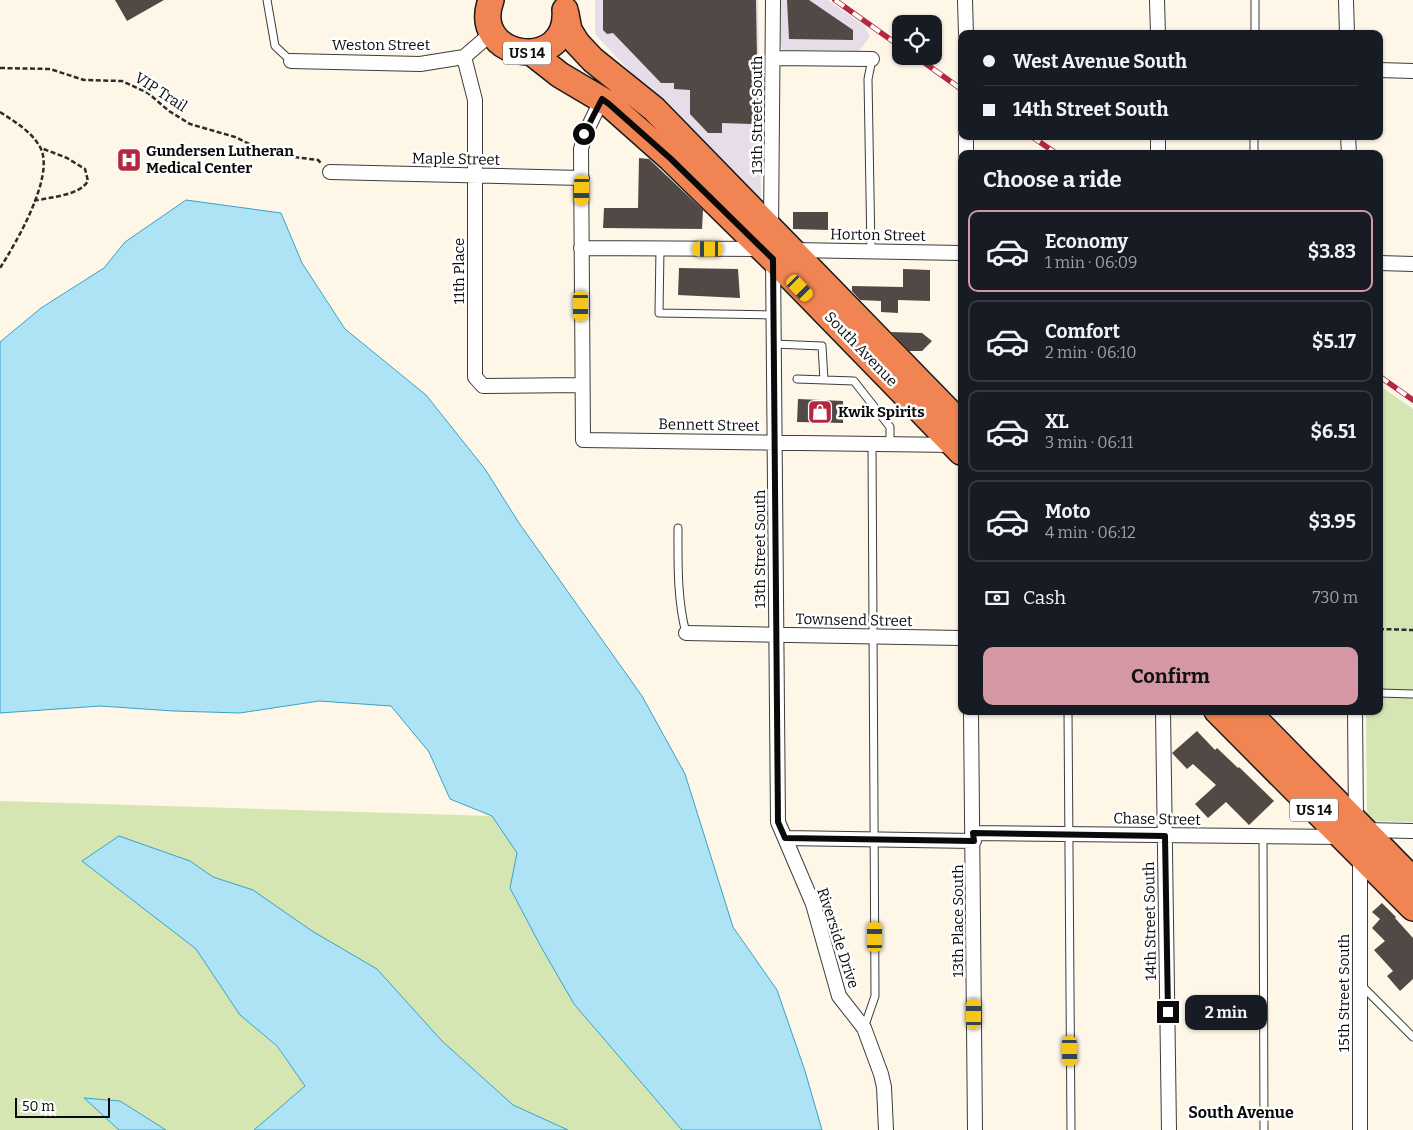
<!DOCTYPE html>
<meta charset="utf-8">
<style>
:root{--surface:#171b24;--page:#20242c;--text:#f1f3f6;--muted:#9ea1a6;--line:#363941;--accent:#d697a5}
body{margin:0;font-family:Bitter,serif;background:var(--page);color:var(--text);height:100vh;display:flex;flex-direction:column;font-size:19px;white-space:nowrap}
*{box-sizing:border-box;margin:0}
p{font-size:16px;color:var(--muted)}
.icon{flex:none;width:28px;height:28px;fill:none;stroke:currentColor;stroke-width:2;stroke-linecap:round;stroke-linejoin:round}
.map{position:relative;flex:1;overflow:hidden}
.sheet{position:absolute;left:958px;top:150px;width:425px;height:565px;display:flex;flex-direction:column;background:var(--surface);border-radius:10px;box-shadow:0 1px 4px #0004}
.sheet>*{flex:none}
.hud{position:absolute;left:958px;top:30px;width:425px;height:110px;border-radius:10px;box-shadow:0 1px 4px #0004;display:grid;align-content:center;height:110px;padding:0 25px;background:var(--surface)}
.buttons{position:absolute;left:892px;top:15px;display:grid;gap:10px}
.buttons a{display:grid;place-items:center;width:50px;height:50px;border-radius:10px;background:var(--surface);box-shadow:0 1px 4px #0004;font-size:25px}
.scale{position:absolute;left:15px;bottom:12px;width:95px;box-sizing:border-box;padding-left:5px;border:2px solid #0a0a0a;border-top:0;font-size:14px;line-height:18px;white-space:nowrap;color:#0a0a0a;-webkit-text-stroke:4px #fff;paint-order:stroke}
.end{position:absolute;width:22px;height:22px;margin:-11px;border:6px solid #0a0a0a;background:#fff;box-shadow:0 0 0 2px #fff}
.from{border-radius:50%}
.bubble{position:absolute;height:35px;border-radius:10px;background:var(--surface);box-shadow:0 1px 4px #0004;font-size:16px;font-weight:700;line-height:35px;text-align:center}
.car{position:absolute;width:15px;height:30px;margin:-15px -8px;border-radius:6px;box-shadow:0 0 4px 1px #0007;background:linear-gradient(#f5c518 24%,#345 0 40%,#f5c518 0 76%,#345 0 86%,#f5c518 0)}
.hud b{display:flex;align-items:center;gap:18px;height:48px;font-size:19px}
.hud b+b{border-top:1px solid var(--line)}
.hud i{width:12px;height:12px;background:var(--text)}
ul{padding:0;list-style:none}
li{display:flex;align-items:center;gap:15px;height:82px;margin:0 10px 8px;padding:0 15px;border:2px solid var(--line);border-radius:10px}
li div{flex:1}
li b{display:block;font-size:19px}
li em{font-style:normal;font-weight:700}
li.current{border-color:var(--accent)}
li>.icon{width:45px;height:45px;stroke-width:1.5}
h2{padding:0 25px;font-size:22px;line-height:60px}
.pay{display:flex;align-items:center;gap:12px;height:55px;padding:0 25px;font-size:19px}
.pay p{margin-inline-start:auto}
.primary-button{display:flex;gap:10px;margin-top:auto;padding:10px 25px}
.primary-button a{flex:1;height:58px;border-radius:10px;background:var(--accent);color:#111;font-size:20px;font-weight:700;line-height:58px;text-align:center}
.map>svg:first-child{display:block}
.industrial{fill:#e6dde9}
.green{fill:#d5e6b3}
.water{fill:#ade3f4;stroke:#37a2c8}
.building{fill:#524946}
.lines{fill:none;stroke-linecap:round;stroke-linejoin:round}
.lane-casing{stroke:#3d3d3d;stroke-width:9}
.street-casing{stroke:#3d3d3d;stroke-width:16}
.highway-casing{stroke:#1b1b1b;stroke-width:28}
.path{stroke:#2c2c2c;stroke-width:2.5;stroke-dasharray:5 2.5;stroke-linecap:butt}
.lane{stroke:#fff;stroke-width:7}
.street{stroke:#fff;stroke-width:14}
.highway{stroke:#f08553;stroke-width:25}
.rail-casing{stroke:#b42741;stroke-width:5.5}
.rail{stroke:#fff;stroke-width:4;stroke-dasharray:11;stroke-linecap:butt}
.route{stroke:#0a0a0a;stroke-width:6}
.labels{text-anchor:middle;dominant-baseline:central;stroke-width:5;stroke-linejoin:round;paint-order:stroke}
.shield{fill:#fff;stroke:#545454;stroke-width:1}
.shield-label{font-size:14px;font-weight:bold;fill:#0a0a0a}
.street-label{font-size:15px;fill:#0a0a0a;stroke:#fff}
.poi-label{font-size:15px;font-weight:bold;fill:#0a0a0a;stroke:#fff;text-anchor:start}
.neighbourhood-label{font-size:16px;font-weight:bold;fill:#0a0a0a;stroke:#fff}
</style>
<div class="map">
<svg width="1413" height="1130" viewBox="0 0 1413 1130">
<rect width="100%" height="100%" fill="#fef7e7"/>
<path class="industrial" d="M595 0H758L761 196 757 202 750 200 595 34Z
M779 0H828L865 26 870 37 859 51 783 50 779 42Z"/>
<path class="green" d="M1379 385 1413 409V822L1367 821 1366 711H1379Z
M0 801 492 816 518 853 510 888 540 945 574 1004 682 1130H568L513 1105 442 1041 312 931 253 891 213 877 190 861H82L196 949 240 1015 276 1046 305 1086 254 1130H166L120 1101 85 1098 119 1130H0Z"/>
<path class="water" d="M186 200 281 213 302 263 345 329 426 395 485 469 519 523 642 696 685 774 733 927 777 990 805 1071 822 1130H682L574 1004 540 945 510 888 517 853 492 816 450 799 429 752 391 706 319 701 240 713 174 711 100 706 0 713V342L41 308 104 268 125 242Z
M119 836 190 861 213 877 253 890 312 931 377 969 442 1041 513 1105 568 1130H254L305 1086 277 1046 240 1015 196 949 82 861Z
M84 1098 120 1101 166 1130H119Z"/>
<path class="building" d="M115 0H164L127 21Z
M603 0H756L758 118 751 124 722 123V133H708L690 114V90L674 89V83H661L613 33 607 34 603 30Z
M787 0H809L853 30V40L789 39Z
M639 158 649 159 703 210 702 229 603 228 604 208H638Z
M793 212H828V230L793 229Z
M679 268 738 269 740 298 678 295Z
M903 269 930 270V301L898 300V313L881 312V301L860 300 852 291V286L903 287Z
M891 332 922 333 932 341 922 351H909Z
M798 399 843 401V423L797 422Z
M1197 731 1215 750 1217 748 1238 768 1239 767 1274 801 1249 825 1226 802 1208 818 1195 804 1216 785 1193 764 1187 769 1172 753Z
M1382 903 1396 917 1395 918 1413 938V979L1400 991 1387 976 1393 971 1374 950 1385 941 1372 928 1380 919 1372 912Z"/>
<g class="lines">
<defs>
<path id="lane" d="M267 0 275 46 291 61
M1255 34V0
M1254 154V136
M660 248 659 313 774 315
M871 251 868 79 872 59
M774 344 822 346 824 380
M797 379 854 381 890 427V444
M678 528C678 563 677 599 686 633
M1379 693 1413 694
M1068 711 1071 1130
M1263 837 1264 1130
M1360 984 1413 1037
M864 1028 875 996 872 444"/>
<path id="street" d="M965 0 966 34
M1157 0 1158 34
M1346 0 1347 34
M464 57 475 100V377L483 386 581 385
M773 58 872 59
M291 61 420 64 464 57 493 32
M1379 70 1413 71
M602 99 585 134 581 149 583 440 954 445
M966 136V154
M1348 136 1349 154
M1158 154V136
M330 172 582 178
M771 229 773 0
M581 248 762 249
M794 250 961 253
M773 259 778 822 813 904 839 996 864 1028 881 1074 884 1087 886 1130
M1379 263 1413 264
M686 633 961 638
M971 711 975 1130
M1163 711 1169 1130
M1355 711 1356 821
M1365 830 1413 831
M973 833 1341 837
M785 838 974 841
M1360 1130V856"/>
<path id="highway" d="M491 0C469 60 570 74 565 10
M566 14 569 30 577 43 593 60 654 109 961 424
M532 53 560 75 609 104 671 159 773 259 961 452
M1217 711 1413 908
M1247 711 1413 880"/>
</defs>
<use href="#lane" class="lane-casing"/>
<use href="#street" class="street-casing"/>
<use href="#highway" class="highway-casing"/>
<path class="path" d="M0 68 50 69 84 80 122 81 148 93 169 111 190 124 235 137 270 154 318 160 322 164
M0 112C15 122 31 131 40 147 56 175 16 243 0 268
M34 201C49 197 79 196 88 181L85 169 67 158 41 148
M1379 629 1413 630"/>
<use href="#lane" class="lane"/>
<use href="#street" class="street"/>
<use href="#highway" class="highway"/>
<defs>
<path id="rail" d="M835 0 901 47
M915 56 961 89
M1031 136 1057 154
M1379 376 1413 400"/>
</defs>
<use href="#rail" class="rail-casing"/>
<use href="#rail" class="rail"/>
</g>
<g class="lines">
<path class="route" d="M584 134 602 99 609 104 671 159 773 259 778 822 785 838 974 841 973 833 1165 836 1168 1012"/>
</g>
<defs>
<symbol id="hospital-square" viewBox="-11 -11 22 22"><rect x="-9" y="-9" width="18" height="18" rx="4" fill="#b42741" stroke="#fff"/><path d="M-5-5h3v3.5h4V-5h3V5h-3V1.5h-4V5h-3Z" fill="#fff"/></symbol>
<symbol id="shop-square" viewBox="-11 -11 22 22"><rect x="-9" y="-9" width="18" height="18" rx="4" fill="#b42741" stroke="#fff"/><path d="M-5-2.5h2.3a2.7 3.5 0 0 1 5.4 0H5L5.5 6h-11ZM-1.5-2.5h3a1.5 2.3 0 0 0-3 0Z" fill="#fff"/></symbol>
</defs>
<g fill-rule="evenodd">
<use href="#hospital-square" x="115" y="146" width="28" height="28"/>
<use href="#shop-square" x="806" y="398" width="28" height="28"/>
</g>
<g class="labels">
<g class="shield">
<rect x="503" y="41.5" width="48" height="23" rx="4"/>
<rect x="1290" y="798.5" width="48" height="23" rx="4"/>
</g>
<g class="shield-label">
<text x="527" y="53">US 14</text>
<text x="1314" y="810">US 14</text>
</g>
<g class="street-label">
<text x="381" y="45">Weston Street</text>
<text transform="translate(161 92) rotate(33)">VIP Trail</text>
<text transform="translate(757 115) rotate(-90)">13th Street South</text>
<text transform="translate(456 159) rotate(1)">Maple Street</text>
<text transform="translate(878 235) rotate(1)">Horton Street</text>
<text transform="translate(459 271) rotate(-90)">11th Place</text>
<text transform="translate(861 349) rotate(46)">South Avenue</text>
<text transform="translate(709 425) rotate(1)">Bennett Street</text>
<text transform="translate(760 549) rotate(-90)">13th Street South</text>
<text transform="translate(854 620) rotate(1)">Townsend Street</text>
<text transform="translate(1157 819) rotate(1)">Chase Street</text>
<text transform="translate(958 921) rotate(-90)">13th Place South</text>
<text transform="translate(1150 921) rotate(-91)">14th Street South</text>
<text transform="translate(838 938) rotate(72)">Riverside Drive</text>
<text transform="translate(1344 993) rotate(-90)">15th Street South</text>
</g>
<g class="poi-label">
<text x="146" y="151">Gundersen Lutheran<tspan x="146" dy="17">Medical Center</tspan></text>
<text x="838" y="412">Kwik Spirits</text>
</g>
<g class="neighbourhood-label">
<text x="1241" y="1112">South Avenue</text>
</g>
</g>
</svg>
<div class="buttons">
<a><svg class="icon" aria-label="locate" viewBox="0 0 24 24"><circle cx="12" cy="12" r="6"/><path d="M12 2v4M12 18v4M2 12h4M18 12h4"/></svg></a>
</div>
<div class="scale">50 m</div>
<i class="end from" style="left:584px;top:134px"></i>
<i class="end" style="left:1168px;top:1012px"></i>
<div class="bubble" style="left:1185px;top:995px;width:82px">2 min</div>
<i class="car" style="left:582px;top:190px;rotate:181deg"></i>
<i class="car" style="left:708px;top:249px;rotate:270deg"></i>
<i class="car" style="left:800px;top:288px;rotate:136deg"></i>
<i class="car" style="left:581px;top:306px;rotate:180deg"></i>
<i class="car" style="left:875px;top:937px;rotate:0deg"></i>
<i class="car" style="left:974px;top:1014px;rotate:0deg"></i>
<i class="car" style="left:1070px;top:1051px;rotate:179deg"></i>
<div class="hud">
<b><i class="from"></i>West Avenue South</b>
<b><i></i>14th Street South</b>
</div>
<section class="sheet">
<h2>Choose a ride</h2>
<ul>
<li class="current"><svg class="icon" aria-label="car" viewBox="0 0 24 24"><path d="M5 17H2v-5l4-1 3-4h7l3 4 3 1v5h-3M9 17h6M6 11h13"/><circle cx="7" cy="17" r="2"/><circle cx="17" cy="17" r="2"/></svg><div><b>Economy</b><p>1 min · 06:09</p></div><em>$3.83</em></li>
<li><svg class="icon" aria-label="car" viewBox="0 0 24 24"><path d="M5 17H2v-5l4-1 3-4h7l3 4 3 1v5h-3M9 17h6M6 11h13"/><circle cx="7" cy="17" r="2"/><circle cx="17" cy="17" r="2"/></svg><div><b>Comfort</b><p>2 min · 06:10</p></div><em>$5.17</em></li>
<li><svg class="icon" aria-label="car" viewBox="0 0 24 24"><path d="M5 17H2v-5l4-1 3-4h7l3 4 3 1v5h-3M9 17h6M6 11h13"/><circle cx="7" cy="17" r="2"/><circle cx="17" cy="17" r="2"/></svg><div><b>XL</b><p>3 min · 06:11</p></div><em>$6.51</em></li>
<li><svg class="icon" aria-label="car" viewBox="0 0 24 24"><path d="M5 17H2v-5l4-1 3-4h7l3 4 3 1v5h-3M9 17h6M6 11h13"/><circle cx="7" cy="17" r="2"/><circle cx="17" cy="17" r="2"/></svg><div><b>Moto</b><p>4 min · 06:12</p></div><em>$3.95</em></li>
</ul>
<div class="pay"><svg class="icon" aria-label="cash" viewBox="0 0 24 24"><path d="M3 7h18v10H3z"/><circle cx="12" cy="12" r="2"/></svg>Cash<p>730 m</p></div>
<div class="primary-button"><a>Confirm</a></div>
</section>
</div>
